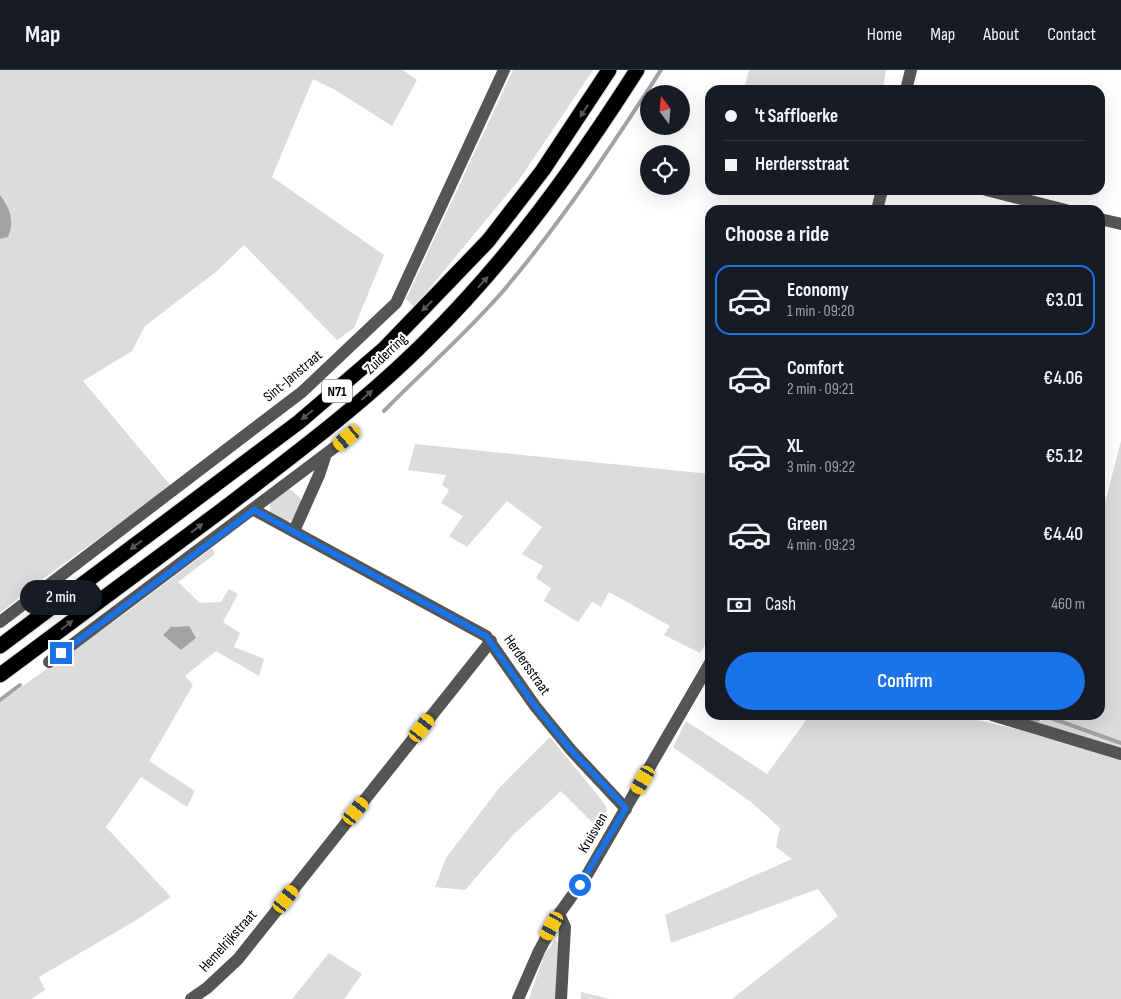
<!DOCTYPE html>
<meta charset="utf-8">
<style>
:root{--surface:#171b24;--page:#242831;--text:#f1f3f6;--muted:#9ea1a6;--line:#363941;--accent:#1a73e8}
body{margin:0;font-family:"Sofia Sans Condensed",sans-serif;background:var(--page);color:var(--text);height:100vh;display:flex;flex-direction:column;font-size:19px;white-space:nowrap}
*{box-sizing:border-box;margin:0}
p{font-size:16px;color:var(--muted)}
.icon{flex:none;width:28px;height:28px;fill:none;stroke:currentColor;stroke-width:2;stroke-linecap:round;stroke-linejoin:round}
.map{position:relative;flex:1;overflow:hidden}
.drawer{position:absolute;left:705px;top:135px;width:400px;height:515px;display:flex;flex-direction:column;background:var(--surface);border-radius:15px;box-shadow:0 5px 20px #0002}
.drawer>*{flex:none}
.banner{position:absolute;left:705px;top:15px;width:400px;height:110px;border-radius:15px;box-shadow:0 5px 20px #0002;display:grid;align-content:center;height:110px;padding:0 20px;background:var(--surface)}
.needle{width:32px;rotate:344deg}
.tools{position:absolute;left:640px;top:15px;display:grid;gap:10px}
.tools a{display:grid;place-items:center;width:50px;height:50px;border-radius:50%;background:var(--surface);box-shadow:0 5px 20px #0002;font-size:25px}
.end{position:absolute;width:22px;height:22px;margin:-11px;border:6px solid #1a73e8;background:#fff;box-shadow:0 0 0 2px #fff}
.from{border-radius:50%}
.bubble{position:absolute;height:35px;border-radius:18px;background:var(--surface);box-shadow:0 5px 20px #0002;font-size:16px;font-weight:600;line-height:35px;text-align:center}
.car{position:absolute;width:15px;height:30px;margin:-15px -8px;border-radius:6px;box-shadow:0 0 4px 1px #0007;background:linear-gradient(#f5c518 24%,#345 0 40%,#f5c518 0 76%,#345 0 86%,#f5c518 0)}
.banner b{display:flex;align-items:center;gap:18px;height:48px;font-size:19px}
.banner b+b{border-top:1px solid var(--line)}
.banner i{width:12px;height:12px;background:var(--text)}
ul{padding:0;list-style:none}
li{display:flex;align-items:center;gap:15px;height:70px;margin:0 10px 8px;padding:0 10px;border:2px solid transparent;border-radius:15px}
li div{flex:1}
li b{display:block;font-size:19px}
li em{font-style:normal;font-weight:600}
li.selected{border-color:var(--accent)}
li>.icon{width:45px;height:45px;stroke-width:1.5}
h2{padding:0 20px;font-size:22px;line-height:60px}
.pay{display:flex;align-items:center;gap:12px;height:55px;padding:0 20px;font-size:19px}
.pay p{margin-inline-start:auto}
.cta{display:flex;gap:10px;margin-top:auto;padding:10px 20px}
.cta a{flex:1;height:58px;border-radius:30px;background:var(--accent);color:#fff;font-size:20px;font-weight:600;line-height:58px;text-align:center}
header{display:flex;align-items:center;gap:30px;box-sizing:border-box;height:70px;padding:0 25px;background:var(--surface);border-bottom:1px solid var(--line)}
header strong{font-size:24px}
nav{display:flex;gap:28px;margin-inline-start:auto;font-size:18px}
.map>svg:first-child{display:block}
.green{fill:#dcdcdc}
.water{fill:#a3a3a3}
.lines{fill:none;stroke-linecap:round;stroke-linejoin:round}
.stream{stroke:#a3a3a3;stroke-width:4}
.highway-casing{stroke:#dbdbdb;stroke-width:17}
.minor{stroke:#555;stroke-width:12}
.highway{stroke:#000;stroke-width:15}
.oneway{fill:#595959}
.route{stroke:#1a73e8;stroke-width:6}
.labels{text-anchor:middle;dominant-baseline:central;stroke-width:4.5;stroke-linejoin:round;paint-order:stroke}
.shield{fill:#fff;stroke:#4c4c4c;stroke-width:1}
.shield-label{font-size:14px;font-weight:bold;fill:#000}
.street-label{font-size:15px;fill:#000;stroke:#fff}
</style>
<header>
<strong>Map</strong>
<nav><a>Home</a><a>Map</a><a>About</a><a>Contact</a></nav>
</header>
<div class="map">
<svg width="1121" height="929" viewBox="0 0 1121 929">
<rect width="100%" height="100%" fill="#fff"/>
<path class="green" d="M0 0H403L417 10 392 56 337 21 313 9 272 107 384 185 354 258 337 270 244 175 217 201 145 256 132 281 83 311 171 416 40 511 0 543V169L8 167 7 135 0 125Z
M513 0H593L519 110 414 237 406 229Z
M749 0H886L883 20H744Z
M1121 371V929H732L838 846 818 819 671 873 665 845 792 789 776 777 780 758 751 732 673 677 686 651 767 704 810 645H965L973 649 1020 660 1049 647 1050 645H1100V452Z
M415 374 710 404V566L700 583 664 565 670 556 609 522 601 537 592 532 578 552 544 531 551 518 536 508 543 496 522 484 542 457 507 431 467 477 449 466 463 446 441 433 449 420 442 415 446 405 408 400Z
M288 418 300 427 301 433 292 450 285 453 270 444V432Z
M212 478 215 484 178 512 200 533 221 532 229 519 238 524 223 552 240 563 234 577 264 589 259 606 216 581 185 606 193 615 149 691 195 721 187 737 141 707 106 757 171 827 138 849 39 907 45 920 31 929H0V632L123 545Z
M550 667 604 733 607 740 598 758 561 721 513 765 465 820 435 817 446 788 499 718Z
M555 870 560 875 558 929H529L544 885Z
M329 883 362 904 344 929H292Z
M581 922 610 929H581Z"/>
<path class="water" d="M0 125C10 138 15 152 8 167L0 169Z
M172 556 174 557 189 556 196 568 181 580 163 565Z"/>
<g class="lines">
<path class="stream" d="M384 341C423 301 467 263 504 220 562 151 612 76 661 0
M0 630 20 615
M1023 648 1038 650
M1051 648 1121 673"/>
<defs>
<path id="highway" d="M0 576 299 352 384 279 488 171 543 100 609 0
M0 605C73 551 145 497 218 443 290 388 363 334 427 270 509 189 575 97 637 0"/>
</defs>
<use href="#highway" class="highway-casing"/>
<path class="minor" d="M906 20 911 0
M986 120 1066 140
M877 140 882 120
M1100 149 1121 154
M254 440 486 566 535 636 571 680 626 739
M294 461 319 405 325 387
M0 552 302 322 396 233 504 0
M49 592 347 368
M992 645 1121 684
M559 844 565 857 561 929
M191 929 207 918 238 889 491 571
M518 929 539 881 559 844 587 805 710 593"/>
<use href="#highway" class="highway"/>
</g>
<defs><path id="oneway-solid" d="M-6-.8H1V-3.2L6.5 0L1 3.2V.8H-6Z" transform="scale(1.25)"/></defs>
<g class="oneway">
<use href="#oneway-solid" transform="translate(584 41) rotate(123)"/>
<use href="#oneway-solid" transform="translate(483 212) rotate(-48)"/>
<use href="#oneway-solid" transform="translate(427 236) rotate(135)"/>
<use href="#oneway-solid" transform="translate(367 325) rotate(-41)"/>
<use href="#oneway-solid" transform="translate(307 345) rotate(141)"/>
<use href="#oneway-solid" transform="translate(197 458) rotate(-37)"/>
<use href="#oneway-solid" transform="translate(136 475) rotate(143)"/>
<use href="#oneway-solid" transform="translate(67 555) rotate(-37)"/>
</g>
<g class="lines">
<path class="route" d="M61 583 254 440 486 566 535 636 571 680 626 738 580 815"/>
</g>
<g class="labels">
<rect class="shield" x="322" y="309.5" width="30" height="23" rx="4"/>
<g class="shield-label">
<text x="337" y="321">N71</text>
</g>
<g class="street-label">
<text transform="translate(386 284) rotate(-43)">Zuiderring</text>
<text transform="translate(293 306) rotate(-40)">Sint-Janstraat</text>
<text transform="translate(527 595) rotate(55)">Herdersstraat</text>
<text transform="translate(593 763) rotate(-60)">Kruisven</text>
<text transform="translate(228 871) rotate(-48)">Hemelrijkstraat</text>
</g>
</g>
</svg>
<div class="tools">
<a><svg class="needle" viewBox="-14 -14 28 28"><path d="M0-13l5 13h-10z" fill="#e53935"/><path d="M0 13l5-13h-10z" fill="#9ea1a6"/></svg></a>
<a><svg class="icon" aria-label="locate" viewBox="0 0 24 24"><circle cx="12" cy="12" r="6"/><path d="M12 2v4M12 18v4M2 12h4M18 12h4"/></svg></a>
</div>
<i class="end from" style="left:580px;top:815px"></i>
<i class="end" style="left:61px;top:583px"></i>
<div class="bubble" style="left:20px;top:510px;width:82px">2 min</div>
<i class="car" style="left:347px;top:368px;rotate:230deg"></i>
<i class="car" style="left:422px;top:658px;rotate:38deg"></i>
<i class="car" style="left:643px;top:710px;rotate:210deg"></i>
<i class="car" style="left:356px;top:741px;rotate:39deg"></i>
<i class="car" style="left:286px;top:829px;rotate:38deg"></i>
<i class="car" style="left:552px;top:856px;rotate:209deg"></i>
<div class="banner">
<b><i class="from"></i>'t Saffloerke</b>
<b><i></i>Herdersstraat</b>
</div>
<section class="drawer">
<h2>Choose a ride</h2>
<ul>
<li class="selected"><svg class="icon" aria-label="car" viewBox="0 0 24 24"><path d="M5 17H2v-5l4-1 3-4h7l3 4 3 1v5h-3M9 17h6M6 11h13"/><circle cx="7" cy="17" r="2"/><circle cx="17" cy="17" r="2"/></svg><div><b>Economy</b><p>1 min · 09:20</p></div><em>€3.01</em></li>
<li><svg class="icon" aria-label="car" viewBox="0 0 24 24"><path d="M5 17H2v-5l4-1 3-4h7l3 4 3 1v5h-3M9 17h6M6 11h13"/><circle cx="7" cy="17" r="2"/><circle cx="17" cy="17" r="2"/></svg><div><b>Comfort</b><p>2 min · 09:21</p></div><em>€4.06</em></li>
<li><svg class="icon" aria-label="car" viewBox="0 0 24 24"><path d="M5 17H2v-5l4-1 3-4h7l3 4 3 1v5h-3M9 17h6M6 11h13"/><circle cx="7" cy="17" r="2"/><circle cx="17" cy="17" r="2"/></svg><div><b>XL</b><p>3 min · 09:22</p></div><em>€5.12</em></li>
<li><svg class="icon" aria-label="car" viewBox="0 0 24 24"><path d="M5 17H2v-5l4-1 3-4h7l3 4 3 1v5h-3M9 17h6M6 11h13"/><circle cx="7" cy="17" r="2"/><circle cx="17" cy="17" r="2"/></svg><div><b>Green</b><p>4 min · 09:23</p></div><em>€4.40</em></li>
</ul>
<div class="pay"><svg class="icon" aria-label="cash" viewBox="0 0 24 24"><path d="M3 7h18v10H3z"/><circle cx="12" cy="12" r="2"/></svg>Cash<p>460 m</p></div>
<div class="cta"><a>Confirm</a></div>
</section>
</div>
